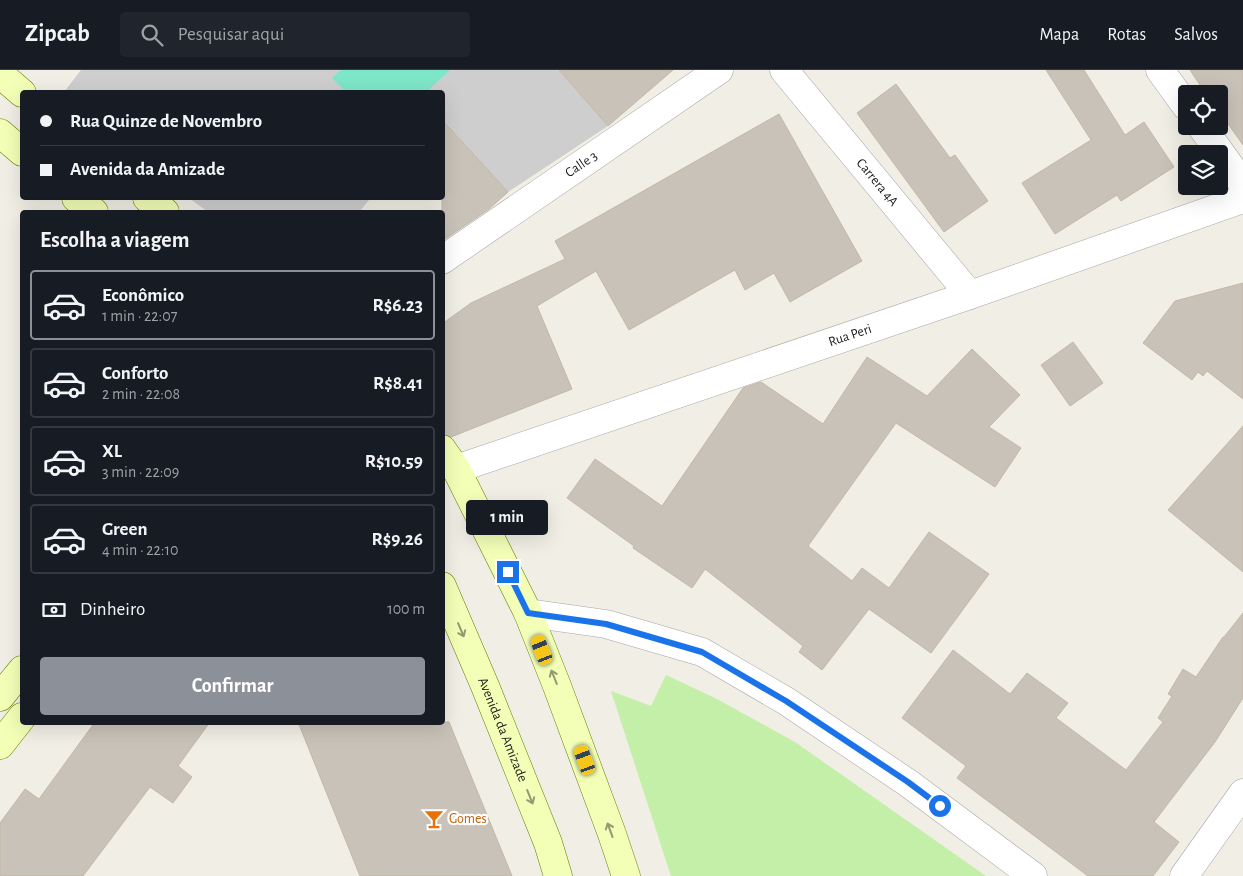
<!DOCTYPE html>
<html lang="pt">
<meta charset="utf-8">
<style>
:root{--surface:#171b24;--page:#20242c;--text:#f1f3f6;--muted:#9ea1a6;--line:#363941;--accent:#8c9099}
body{margin:0;font-family:"Alegreya Sans",sans-serif;background:var(--page);color:var(--text);height:100vh;display:flex;flex-direction:column;font-size:19px;white-space:nowrap}
*{box-sizing:border-box;margin:0}
p{font-size:16px;color:var(--muted)}
.icon{flex:none;width:28px;height:28px;fill:none;stroke:currentColor;stroke-width:2;stroke-linecap:round;stroke-linejoin:round}
.map{position:relative;flex:1;overflow:hidden}
.sheet{position:absolute;left:20px;top:140px;width:425px;height:515px;display:flex;flex-direction:column;background:var(--surface);border-radius:5px;box-shadow:0 5px 20px #0002}
.sheet>*{flex:none}
.top-card{position:absolute;left:20px;top:20px;width:425px;height:110px;border-radius:5px;box-shadow:0 5px 20px #0002;display:grid;align-content:center;height:110px;padding:0 20px;background:var(--surface)}
.buttons{position:absolute;left:1178px;top:15px;display:grid;gap:10px}
.buttons a{display:grid;place-items:center;width:50px;height:50px;border-radius:5px;background:var(--surface);box-shadow:0 5px 20px #0002;font-size:25px}
.end{position:absolute;width:22px;height:22px;margin:-11px;border:6px solid #1a73e8;background:#fff;box-shadow:0 0 0 2px #fff}
.from{border-radius:50%}
.bubble{position:absolute;height:35px;border-radius:5px;background:var(--surface);box-shadow:0 5px 20px #0002;font-size:16px;font-weight:600;line-height:35px;text-align:center}
.car{position:absolute;width:15px;height:30px;margin:-15px -8px;border-radius:6px;box-shadow:0 0 4px 1px #0007;background:linear-gradient(#f5c518 24%,#345 0 40%,#f5c518 0 76%,#345 0 86%,#f5c518 0)}
.top-card b{display:flex;align-items:center;gap:18px;height:48px;font-size:19px}
.top-card b+b{border-top:1px solid var(--line)}
.top-card i{width:12px;height:12px;background:var(--text)}
ul{padding:0;list-style:none}
li{display:flex;align-items:center;gap:15px;height:70px;margin:0 10px 8px;padding:0 10px;border:2px solid var(--line);border-radius:5px}
li div{flex:1}
li b{display:block;font-size:19px}
li em{font-style:normal;font-weight:600}
li.current{border-color:var(--accent)}
li>.icon{width:45px;height:45px;stroke-width:1.5}
h2{padding:0 20px;font-size:22px;line-height:60px}
.pay{display:flex;align-items:center;gap:12px;height:55px;padding:0 20px;font-size:19px}
.pay p{margin-inline-start:auto}
.button{display:flex;gap:10px;margin-top:auto;padding:10px 20px}
.button a{flex:1;height:58px;border-radius:5px;background:var(--accent);color:#fff;font-size:20px;font-weight:600;line-height:58px;text-align:center}
header{display:flex;align-items:center;gap:30px;box-sizing:border-box;height:70px;padding:0 25px;background:var(--surface);border-bottom:1px solid var(--line)}
header strong{font-size:24px}
nav{display:flex;gap:28px;margin-inline-start:auto;font-size:18px}
.search{width:350px;height:45px;background:var(--page);display:flex;align-items:center;gap:12px;box-sizing:border-box;padding:0 18px;border-radius:5px;color:var(--muted);font-size:19px}
.map>svg:first-child{display:block}
.religious{fill:#cecece}
.grass{fill:#c3efa8}
.pitch{fill:#7ee6c9}
.building{fill:#c9c2b8;stroke:#c4b7a6}
.lines{fill:none;stroke-linecap:round;stroke-linejoin:round}
.street-casing{stroke:#a7a7a7;stroke-width:29}
.secondary-casing{stroke:#627e00;stroke-width:29}
.street{stroke:#fff;stroke-width:28}
.secondary{stroke:#f3feb6;stroke-width:28}
.oneway{stroke:#949a72}
.route{stroke:#1a73e8;stroke-width:6}
.labels{text-anchor:middle;dominant-baseline:central;stroke-width:4.5;stroke-linejoin:round;paint-order:stroke}
.street-label{font-size:14px;fill:#202020;stroke:#fff}
.food-label{font-size:14px;fill:#c56008;stroke:#fff;text-anchor:start}
</style>
<header>
<strong>Zipcab</strong>
<div class="search"><svg class="icon" aria-label="search" viewBox="0 0 24 24"><circle cx="10" cy="10" r="6"/><path d="M15 15l6 6"/></svg>Pesquisar aqui</div>
<nav><a>Mapa</a><a>Rotas</a><a>Salvos</a></nav>
</header>
<div class="map">
<svg width="1243" height="806" viewBox="0 0 1243 806">
<rect width="100%" height="100%" fill="#f1eee5"/>
<path class="religious" d="M81 0H559L608 56 508 122 443 49 442 22H64Z
M189 128H366L369 130 359 142H208Z"/>
<path class="grass" d="M666 605 717 629 795 672 986 806H671L611 621 651 636Z"/>
<path class="pitch" d="M341 0H450L426 22H346L332 8Z"/>
<path class="building" d="M559 0H673L608 56Z
M1046 0H1084L1125 65 1144 52 1174 97 1121 131 1117 125 1055 164 1022 113 1091 70Z
M1190 0H1243V75L1219 41V24H1206Z
M896 14 950 88 955 85 988 131 944 162 857 43Z
M779 44 862 191 790 232 774 203 745 220 735 200 629 260 596 201 537 236 572 319 451 367 442 364V254L471 233 565 189 555 171Z
M442 49 508 122 489 139 442 171Z
M1243 213V329L1207 301 1203 306 1198 302 1192 310 1143 273 1175 231Z
M1073 272 1103 313 1070 336 1041 295Z
M972 279 1020 325 989 357 1021 378 995 417 896 353 808 476 852 511 862 498 889 518 929 462 989 504 931 583 869 539 822 600 799 582 803 576 705 499 692 518 633 478 634 476 567 428 595 389 662 436 743 318 761 312 823 354 867 287 927 326Z
M1243 356V502L1168 440Z
M1243 543V628L1215 672 1154 752 1179 772 1153 806H1088L957 708 966 696 902 648 953 580 1010 624 1027 603 1068 633 1056 648 1126 700 1163 652 1158 648 1172 626 1168 624 1183 599 1196 607 1223 567H1224Z
M95 652H210L178 696 192 707 173 733 150 717 83 806H0V753L25 719 39 729Z
M298 652H449L512 806H360Z"/>
<g class="lines">
<defs>
<g id="street">
<path id="s1" d="M784 0 970 225"/>
<path d="M1160 0 1186 36"/>
<path d="M1201 56 1243 114"/>
<path id="s2" d="M442 190 719 0"/>
<path id="s3" d="M456 399 970 225 1243 129"/>
<path d="M528 543 606 554 702 582 786 631 908 713 1033 806"/>
<path d="M1184 806 1243 723"/>
</g>
<g id="secondary">
<path d="M0 4 22 23"/>
<path d="M0 63 22 82"/>
<path d="M76 128 94 142"/>
<path d="M147 128 165 142"/>
<path d="M442 379 456 399 528 543 557 616 612 764 626 806"/>
<path id="s4" d="M442 516 485 616 548 773 558 806"/>
<path d="M0 627 22 600"/>
<path d="M0 675 22 647"/>
</g>
</defs>
<use href="#street" class="street-casing"/>
<use href="#secondary" class="secondary-casing"/>
<use href="#street" class="street"/>
<use href="#secondary" class="secondary"/>
</g>
<defs><path id="oneway-shaft" d="M-6 0H5M1.5-3L5.5 0L1.5 3" fill="none" stroke-width="1.6" stroke-linecap="round" stroke-linejoin="round" transform="scale(1.25)"/></defs>
<g class="oneway">
<use href="#oneway-shaft" transform="translate(461 560) rotate(67)"/>
<use href="#oneway-shaft" transform="translate(554 607) rotate(-112)"/>
<use href="#oneway-shaft" transform="translate(530 727) rotate(68)"/>
<use href="#oneway-shaft" transform="translate(610 760) rotate(-110)"/>
</g>
<g class="lines">
<path class="route" d="M508 502 528 543 606 554 702 582 786 631 908 712 940 736"/>
</g>
<defs>
<symbol id="bar-bare" viewBox="-9 -9 18 18"><path d="M-6-5H6L.8 .8V4.5H3.5V6h-7V4.5H-.8V.8Z" fill="#e8710a" stroke="#fff" stroke-width="2.5" paint-order="stroke"/></symbol>
</defs>
<g fill-rule="evenodd">
<use href="#bar-bare" x="420" y="735" width="28" height="28"/>
</g>
<g class="labels">
<g class="street-label">
<text stroke="none"><textPath href="#s2" startOffset="169">Calle 3</textPath></text>
<text stroke="none"><textPath href="#s1" startOffset="146">Carrera 4A</textPath></text>
<text stroke="none"><textPath href="#s3" startOffset="416">Rua Peri</textPath></text>
<text stroke="none"><textPath href="#s4" startOffset="156">Avenida da Amizade</textPath></text>
</g>
<g class="food-label">
<text x="449" y="749">Gomes</text>
</g>
</g>
</svg>
<div class="buttons">
<a><svg class="icon" aria-label="locate" viewBox="0 0 24 24"><circle cx="12" cy="12" r="6"/><path d="M12 2v4M12 18v4M2 12h4M18 12h4"/></svg></a>
<a><svg class="icon" aria-label="layers" viewBox="0 0 24 24"><path d="M12 4l9 5-9 5-9-5zM3 14l9 5 9-5"/></svg></a>
</div>
<i class="end from" style="left:940px;top:736px"></i>
<i class="end" style="left:508px;top:502px"></i>
<div class="bubble" style="left:466px;top:430px;width:82px">1 min</div>
<i class="car" style="left:542px;top:580px;rotate:338deg"></i>
<i class="car" style="left:585px;top:690px;rotate:340deg"></i>
<div class="top-card">
<b><i class="from"></i>Rua Quinze de Novembro</b>
<b><i></i>Avenida da Amizade</b>
</div>
<section class="sheet">
<h2>Escolha a viagem</h2>
<ul>
<li class="current"><svg class="icon" aria-label="car" viewBox="0 0 24 24"><path d="M5 17H2v-5l4-1 3-4h7l3 4 3 1v5h-3M9 17h6M6 11h13"/><circle cx="7" cy="17" r="2"/><circle cx="17" cy="17" r="2"/></svg><div><b>Econômico</b><p>1 min · 22:07</p></div><em>R$6.23</em></li>
<li><svg class="icon" aria-label="car" viewBox="0 0 24 24"><path d="M5 17H2v-5l4-1 3-4h7l3 4 3 1v5h-3M9 17h6M6 11h13"/><circle cx="7" cy="17" r="2"/><circle cx="17" cy="17" r="2"/></svg><div><b>Conforto</b><p>2 min · 22:08</p></div><em>R$8.41</em></li>
<li><svg class="icon" aria-label="car" viewBox="0 0 24 24"><path d="M5 17H2v-5l4-1 3-4h7l3 4 3 1v5h-3M9 17h6M6 11h13"/><circle cx="7" cy="17" r="2"/><circle cx="17" cy="17" r="2"/></svg><div><b>XL</b><p>3 min · 22:09</p></div><em>R$10.59</em></li>
<li><svg class="icon" aria-label="car" viewBox="0 0 24 24"><path d="M5 17H2v-5l4-1 3-4h7l3 4 3 1v5h-3M9 17h6M6 11h13"/><circle cx="7" cy="17" r="2"/><circle cx="17" cy="17" r="2"/></svg><div><b>Green</b><p>4 min · 22:10</p></div><em>R$9.26</em></li>
</ul>
<div class="pay"><svg class="icon" aria-label="cash" viewBox="0 0 24 24"><path d="M3 7h18v10H3z"/><circle cx="12" cy="12" r="2"/></svg>Dinheiro<p>100 m</p></div>
<div class="button"><a>Confirmar</a></div>
</section>
</div>
